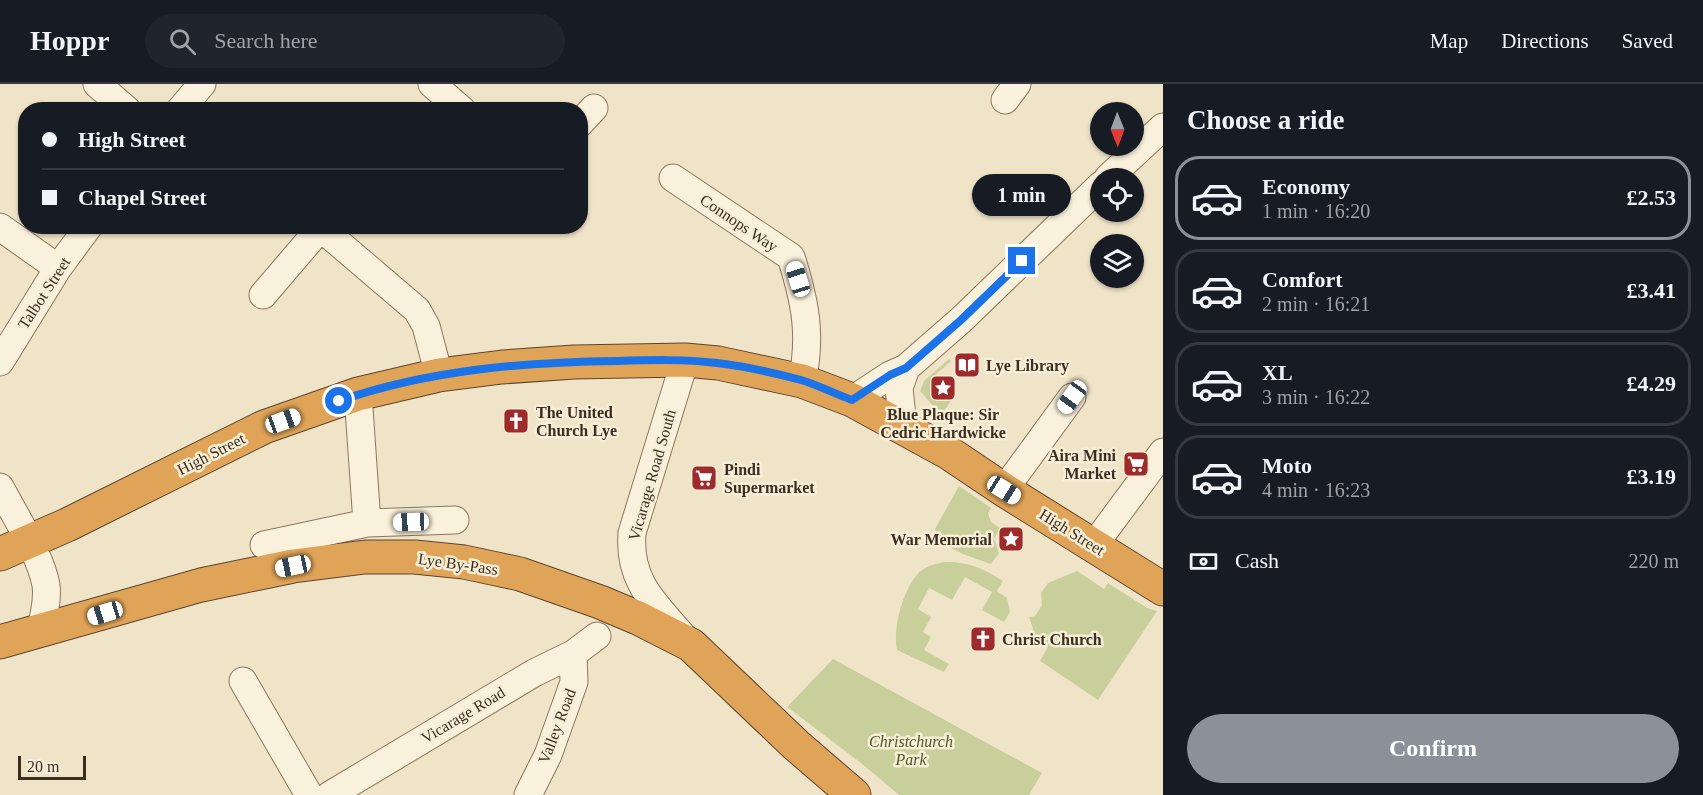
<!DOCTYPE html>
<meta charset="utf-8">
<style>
:root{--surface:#171b24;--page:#20242c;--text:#f1f3f6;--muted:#9ea1a6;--line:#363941;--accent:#8c9099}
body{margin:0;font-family:Georgia,serif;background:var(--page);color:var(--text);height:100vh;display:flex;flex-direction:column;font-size:22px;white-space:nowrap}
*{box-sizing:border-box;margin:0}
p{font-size:20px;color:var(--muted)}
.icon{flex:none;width:33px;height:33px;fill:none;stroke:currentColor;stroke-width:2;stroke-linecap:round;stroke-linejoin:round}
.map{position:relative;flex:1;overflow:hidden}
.side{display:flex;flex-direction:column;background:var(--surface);width:540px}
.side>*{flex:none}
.top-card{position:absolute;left:18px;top:18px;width:570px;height:132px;border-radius:24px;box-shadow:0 2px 4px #0004;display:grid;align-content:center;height:132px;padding:0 24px;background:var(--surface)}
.needle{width:39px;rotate:179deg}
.tools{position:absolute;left:1090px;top:18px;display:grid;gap:12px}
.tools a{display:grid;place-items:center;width:54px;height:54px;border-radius:50%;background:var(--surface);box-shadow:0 2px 4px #0004;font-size:30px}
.scale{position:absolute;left:18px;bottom:15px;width:68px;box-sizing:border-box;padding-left:6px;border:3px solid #3d2e20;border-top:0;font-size:16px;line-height:21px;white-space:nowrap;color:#3d2e20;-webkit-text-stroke:4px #f7eed8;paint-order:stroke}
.end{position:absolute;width:27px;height:27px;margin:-14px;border:8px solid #1a73e8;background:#fff;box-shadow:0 0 0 3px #fff}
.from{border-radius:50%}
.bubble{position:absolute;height:42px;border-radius:21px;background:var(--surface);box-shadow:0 2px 4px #0004;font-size:20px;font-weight:600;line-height:42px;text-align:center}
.car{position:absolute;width:18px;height:36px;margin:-18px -9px;border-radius:8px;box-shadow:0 0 4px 2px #0007;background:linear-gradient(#fff 24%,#345 0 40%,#fff 0 76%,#345 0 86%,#fff 0)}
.top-card b{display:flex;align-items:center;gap:21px;height:57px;font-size:22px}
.top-card b+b{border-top:2px solid var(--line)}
.top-card i{width:15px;height:15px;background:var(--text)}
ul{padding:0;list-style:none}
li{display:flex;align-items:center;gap:18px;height:84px;margin:0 12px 9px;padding:0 12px;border:3px solid var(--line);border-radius:24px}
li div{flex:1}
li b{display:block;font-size:22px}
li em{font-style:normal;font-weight:600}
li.selected{border-color:var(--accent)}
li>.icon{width:54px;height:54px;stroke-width:1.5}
h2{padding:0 24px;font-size:27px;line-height:72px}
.pay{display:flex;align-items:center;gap:15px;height:66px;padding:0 24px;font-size:22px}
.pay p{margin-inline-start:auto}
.cta{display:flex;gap:12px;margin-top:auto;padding:12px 24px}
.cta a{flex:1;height:69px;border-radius:36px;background:var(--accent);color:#fff;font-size:24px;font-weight:600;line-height:69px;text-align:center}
header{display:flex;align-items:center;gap:36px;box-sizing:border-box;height:84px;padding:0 30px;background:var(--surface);border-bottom:2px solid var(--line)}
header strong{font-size:28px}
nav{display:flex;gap:33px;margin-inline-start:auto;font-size:21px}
.search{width:420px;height:54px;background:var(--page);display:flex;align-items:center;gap:15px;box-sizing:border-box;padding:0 21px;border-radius:33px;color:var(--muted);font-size:22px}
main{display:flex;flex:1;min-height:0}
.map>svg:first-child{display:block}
.green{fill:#c9cf9b}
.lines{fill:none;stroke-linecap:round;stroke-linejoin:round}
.minor-casing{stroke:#8d765c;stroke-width:29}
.highway-casing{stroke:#5b4430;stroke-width:35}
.minor{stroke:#faf1dc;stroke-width:27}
.highway{stroke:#e0a458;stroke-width:33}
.route{stroke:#1a73e8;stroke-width:8}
.labels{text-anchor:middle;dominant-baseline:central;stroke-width:5;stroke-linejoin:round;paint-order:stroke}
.street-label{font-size:16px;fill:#3d2e20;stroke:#f7eed8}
.poi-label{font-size:16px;font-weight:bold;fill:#3d2e20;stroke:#f7eed8;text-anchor:start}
.park-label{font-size:16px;font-style:italic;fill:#4d5a26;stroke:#f7eed8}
</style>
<header>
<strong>Hoppr</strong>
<div class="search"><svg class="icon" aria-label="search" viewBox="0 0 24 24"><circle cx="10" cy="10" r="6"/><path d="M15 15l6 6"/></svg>Search here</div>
<nav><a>Map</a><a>Directions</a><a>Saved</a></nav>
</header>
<main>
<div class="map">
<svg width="1163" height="711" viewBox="0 0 1163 711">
<rect width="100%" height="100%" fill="#f0e4c8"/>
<path class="green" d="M949 275 951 277 933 293 953 314 941 331 920 307 924 297Z
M959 402 991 424 988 429 991 438 1000 444 994 455 999 469 991 480C973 473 941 466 935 445Z
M944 478C967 477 985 485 1003 497L997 507 1007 514 1010 528 1004 538 982 526 992 508 965 493 952 516 929 504 918 525 931 533 923 548 931 553 924 566 949 580 944 588 897 566C892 546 904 499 922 486 929 481 936 480 944 478Z
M1077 487 1104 505 1108 499 1147 524 1157 527 1098 616 1040 577 1048 563 1037 557 1029 533 1035 532 1042 521 1041 509 1048 499Z
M833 575 1042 689 1029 711H899L861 679 787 623Z"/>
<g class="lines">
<defs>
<path id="minor" d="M97 0 127 26
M432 0 462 26
M1005 16 1017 0
M180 26 202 0
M580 39 594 24
M673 94 791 173C805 217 812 251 802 297
M1108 94 1163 43
M0 143 58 184
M321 144 417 226 426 242 439 291
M263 211 322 142
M685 276 632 449C628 499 656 520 686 556
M0 278 58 184 89 142
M358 310 367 439
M852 316 890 291 906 284 961 236 1101 101
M903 343 899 304 906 284
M0 403C14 430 41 472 46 501 48 516 44 533 40 548
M1004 406 1072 313
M264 461 367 439 455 436
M1094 461 1163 368
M243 597 309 711
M330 711 534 589 573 570 597 552
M528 711 548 671 574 598 573 570"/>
<path id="highway" d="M0 470 67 441 264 343 358 310 439 291 502 283 574 278 685 276 718 279 802 297 852 316 949 369 1004 406 1163 505
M0 558 201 501 293 482 365 473H415L464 478 520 490 600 518 638 534 691 561 796 661 854 711"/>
</defs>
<use href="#minor" class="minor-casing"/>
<use href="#highway" class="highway-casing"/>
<use href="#minor" class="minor"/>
<use href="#highway" class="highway"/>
</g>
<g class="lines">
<path class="route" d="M339 317C428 286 524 278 617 277 650 276 684 275 717 279 743 282 775 289 801 296 818 301 835 310 852 316L890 291 906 284 961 236 1022 177"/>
</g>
<defs>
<symbol id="library-square" viewBox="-11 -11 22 22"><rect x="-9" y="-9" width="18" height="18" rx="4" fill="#9e2a2b" stroke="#f7eed8"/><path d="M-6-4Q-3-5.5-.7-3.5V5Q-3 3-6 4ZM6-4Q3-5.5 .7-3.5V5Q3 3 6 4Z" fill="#fff"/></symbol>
<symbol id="sight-square" viewBox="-11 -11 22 22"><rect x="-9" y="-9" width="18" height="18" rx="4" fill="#9e2a2b" stroke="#f7eed8"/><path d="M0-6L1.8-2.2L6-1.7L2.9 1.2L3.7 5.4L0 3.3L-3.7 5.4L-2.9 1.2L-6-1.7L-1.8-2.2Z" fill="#fff"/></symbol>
<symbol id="church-square" viewBox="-11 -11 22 22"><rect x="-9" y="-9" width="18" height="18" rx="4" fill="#9e2a2b" stroke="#f7eed8"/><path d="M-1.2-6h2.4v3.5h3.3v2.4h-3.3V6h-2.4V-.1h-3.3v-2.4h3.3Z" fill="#fff"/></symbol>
<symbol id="supermarket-square" viewBox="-11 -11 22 22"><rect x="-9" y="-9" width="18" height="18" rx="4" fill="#9e2a2b" stroke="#f7eed8"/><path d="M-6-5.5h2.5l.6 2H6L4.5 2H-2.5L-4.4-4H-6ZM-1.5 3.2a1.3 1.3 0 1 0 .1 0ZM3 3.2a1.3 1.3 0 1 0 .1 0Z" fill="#fff"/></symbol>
</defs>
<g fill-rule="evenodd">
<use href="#library-square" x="952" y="266" width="30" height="30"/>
<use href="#sight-square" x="928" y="289" width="30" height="30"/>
<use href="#church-square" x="501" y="322" width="30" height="30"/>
<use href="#supermarket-square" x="1121" y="365" width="30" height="30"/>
<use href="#supermarket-square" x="689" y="379" width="30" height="30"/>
<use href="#sight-square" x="996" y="440" width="30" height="30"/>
<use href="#church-square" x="968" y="540" width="30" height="30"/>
</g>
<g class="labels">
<g class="street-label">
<text transform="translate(739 139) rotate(34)">Connops Way</text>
<text transform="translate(44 209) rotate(-57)">Talbot Street</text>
<text transform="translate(211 370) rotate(-27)">High Street</text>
<text transform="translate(652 391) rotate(-74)">Vicarage Road South</text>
<text transform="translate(1072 448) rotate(32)">High Street</text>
<text transform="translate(458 480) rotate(8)">Lye By-Pass</text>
<text transform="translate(463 631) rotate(-31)">Vicarage Road</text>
<text transform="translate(557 642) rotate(-69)">Valley Road</text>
</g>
<g class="poi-label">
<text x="986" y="281">Lye Library</text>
<text x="536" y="328">The United<tspan x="536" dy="18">Church Lye</tspan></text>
<text x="943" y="330" text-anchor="middle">Blue Plaque: Sir<tspan x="943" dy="18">Cedric Hardwicke</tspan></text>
<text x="1116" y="371" text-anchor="end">Aira Mini<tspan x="1116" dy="18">Market</tspan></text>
<text x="724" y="385">Pindi<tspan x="724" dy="18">Supermarket</tspan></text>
<text x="992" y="455" text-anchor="end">War Memorial</text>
<text x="1002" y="555">Christ Church</text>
</g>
<g class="park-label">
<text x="911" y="657">Christchurch<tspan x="911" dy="18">Park</tspan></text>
</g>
</g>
</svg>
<div class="tools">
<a><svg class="needle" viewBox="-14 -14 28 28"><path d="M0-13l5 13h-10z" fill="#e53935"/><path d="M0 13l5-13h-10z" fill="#9ea1a6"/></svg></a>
<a><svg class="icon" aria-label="locate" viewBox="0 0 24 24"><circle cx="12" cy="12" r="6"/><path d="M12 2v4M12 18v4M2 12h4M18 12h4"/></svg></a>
<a><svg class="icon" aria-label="layers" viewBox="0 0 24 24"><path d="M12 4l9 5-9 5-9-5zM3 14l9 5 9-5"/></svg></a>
</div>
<div class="scale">20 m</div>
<i class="end from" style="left:339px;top:317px"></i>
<i class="end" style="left:1022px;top:177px"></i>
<div class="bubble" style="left:972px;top:90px;width:99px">1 min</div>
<i class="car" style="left:798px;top:195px;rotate:343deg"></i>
<i class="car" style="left:1072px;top:313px;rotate:216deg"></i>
<i class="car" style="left:283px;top:337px;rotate:70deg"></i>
<i class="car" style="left:1004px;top:406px;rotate:122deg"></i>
<i class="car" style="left:411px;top:438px;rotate:268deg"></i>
<i class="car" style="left:293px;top:482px;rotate:258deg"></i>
<i class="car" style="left:105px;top:529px;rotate:253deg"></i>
<div class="top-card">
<b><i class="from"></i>High Street</b>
<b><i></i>Chapel Street</b>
</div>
</div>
<section class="side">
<h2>Choose a ride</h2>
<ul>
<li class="selected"><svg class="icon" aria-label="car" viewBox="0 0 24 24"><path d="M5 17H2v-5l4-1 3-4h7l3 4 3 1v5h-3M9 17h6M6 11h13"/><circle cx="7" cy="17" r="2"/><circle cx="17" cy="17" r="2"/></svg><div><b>Economy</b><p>1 min · 16:20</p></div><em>£2.53</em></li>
<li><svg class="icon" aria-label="car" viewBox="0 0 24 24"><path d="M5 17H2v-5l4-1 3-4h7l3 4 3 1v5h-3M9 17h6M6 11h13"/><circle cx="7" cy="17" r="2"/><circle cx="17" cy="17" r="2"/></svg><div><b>Comfort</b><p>2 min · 16:21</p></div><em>£3.41</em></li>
<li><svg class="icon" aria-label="car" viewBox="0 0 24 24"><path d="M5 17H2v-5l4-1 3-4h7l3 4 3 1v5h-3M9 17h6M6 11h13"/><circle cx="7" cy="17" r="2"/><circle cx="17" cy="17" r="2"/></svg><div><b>XL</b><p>3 min · 16:22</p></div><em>£4.29</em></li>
<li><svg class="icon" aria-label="car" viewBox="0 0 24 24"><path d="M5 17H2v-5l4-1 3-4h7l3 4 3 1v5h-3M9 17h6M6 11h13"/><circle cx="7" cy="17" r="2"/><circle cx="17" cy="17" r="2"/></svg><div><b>Moto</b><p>4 min · 16:23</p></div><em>£3.19</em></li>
</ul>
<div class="pay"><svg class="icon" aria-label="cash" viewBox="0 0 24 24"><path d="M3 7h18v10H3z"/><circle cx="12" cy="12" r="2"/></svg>Cash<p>220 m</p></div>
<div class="cta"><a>Confirm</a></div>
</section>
</main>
